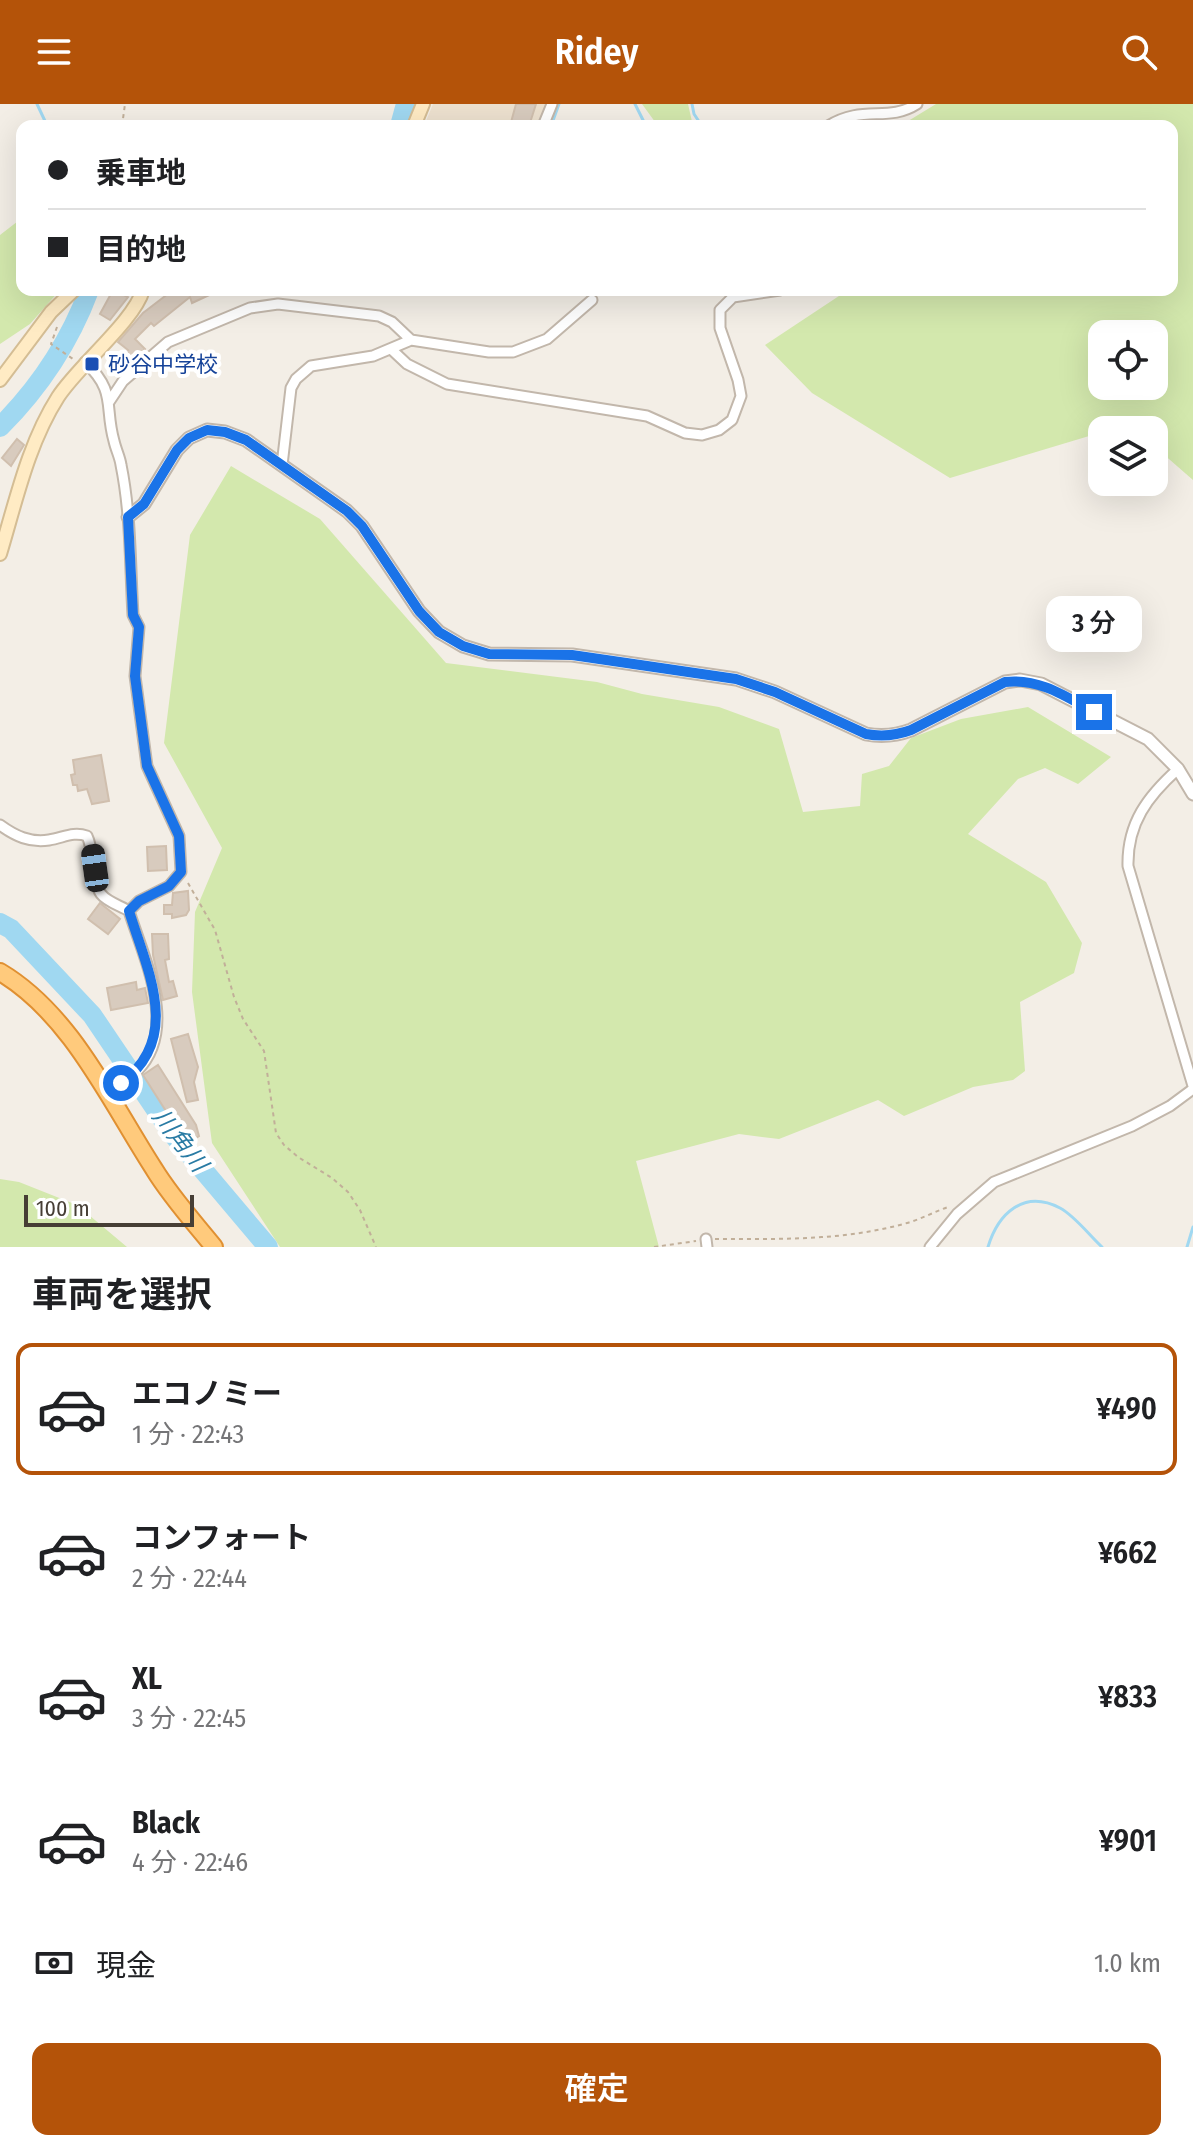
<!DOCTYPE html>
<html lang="ja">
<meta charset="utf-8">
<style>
:root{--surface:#fff;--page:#f6f6f6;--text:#202124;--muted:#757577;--line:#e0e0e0;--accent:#b45309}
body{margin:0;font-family:"Fira Sans Condensed","Noto Sans JP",sans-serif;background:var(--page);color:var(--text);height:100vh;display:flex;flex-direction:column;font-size:30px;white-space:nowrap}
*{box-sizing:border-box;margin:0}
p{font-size:26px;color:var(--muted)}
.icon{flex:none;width:44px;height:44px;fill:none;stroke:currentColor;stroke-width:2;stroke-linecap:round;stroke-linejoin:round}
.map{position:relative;height:1143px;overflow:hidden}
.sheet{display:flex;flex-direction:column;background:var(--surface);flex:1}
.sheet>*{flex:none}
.hud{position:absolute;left:16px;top:16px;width:1162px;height:176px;border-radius:16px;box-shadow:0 8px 32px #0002;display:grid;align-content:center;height:176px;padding:0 32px;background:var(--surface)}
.controls{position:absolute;left:1088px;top:216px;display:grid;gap:16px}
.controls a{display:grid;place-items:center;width:80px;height:80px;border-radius:16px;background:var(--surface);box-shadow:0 8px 32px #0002;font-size:40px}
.scale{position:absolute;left:24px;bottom:20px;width:170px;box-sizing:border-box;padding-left:8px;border:4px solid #463e35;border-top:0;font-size:22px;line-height:28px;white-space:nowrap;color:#463e35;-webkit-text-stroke:6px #fff;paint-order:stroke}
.end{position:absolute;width:36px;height:36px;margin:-18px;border:10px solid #1a73e8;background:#fff;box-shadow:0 0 0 4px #fff}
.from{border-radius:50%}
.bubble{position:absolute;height:56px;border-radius:16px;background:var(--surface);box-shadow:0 8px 32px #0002;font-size:26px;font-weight:600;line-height:56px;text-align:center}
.car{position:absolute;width:24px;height:48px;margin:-24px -12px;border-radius:10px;box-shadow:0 0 6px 2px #0007;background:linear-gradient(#222 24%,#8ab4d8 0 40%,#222 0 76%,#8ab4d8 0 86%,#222 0)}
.hud b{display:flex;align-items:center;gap:28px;height:76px;font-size:30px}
.hud b+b{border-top:2px solid var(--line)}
.hud i{width:20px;height:20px;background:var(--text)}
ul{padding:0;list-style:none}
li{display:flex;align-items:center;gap:24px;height:132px;margin:0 16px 12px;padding:0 16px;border:4px solid transparent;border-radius:16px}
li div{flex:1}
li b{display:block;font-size:30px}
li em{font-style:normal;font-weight:600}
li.on{border-color:var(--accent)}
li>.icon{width:72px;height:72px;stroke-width:1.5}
h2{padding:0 32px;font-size:36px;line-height:96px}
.pay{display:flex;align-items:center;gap:20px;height:88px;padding:0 32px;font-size:30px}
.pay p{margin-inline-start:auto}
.cta{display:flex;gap:16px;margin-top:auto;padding:16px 32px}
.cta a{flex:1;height:92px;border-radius:16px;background:var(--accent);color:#fff;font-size:32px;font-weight:600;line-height:92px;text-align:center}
header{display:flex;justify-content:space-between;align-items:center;height:104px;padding:0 32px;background:var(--accent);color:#fff;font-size:36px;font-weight:600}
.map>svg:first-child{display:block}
.education{fill:#ede1cf}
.green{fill:#d3e8ad;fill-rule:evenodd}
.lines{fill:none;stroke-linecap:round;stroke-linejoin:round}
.stream{stroke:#a0d8f1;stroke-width:3}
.river{stroke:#a0d8f1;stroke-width:20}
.building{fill:#d8cbbe;stroke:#d0bfae;stroke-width:2}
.minor-casing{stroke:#c2b7ab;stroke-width:13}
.tertiary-casing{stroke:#c2b7ab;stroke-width:15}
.secondary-casing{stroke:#d4bd94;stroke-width:16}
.trunk-casing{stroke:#e09032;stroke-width:20}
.path{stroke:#c1af99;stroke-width:2;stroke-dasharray:4 4;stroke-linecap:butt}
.minor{stroke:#fff;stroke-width:9}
.tertiary{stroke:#fff;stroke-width:11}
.secondary{stroke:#ffebc4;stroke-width:12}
.trunk{stroke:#ffca7c;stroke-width:16}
.route{stroke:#1a73e8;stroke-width:10}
.transit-dot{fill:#1a4fb4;stroke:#fff;stroke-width:3}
.labels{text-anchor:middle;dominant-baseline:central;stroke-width:8;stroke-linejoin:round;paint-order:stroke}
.transit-label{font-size:22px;fill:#164399;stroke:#fff;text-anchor:start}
.water-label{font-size:24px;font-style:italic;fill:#297ba4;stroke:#fff}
</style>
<header><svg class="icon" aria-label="menu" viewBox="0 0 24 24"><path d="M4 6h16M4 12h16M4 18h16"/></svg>Ridey<svg class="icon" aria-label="search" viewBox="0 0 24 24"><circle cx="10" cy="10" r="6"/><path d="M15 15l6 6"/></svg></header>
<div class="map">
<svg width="1193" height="1143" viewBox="0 0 1193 1143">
<rect width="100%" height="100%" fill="#f3eee6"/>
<path class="education" d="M433 0H548L539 22H424Z"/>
<path class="green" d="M642 0H688L693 22H658Z
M936 0H1193V376L1154 342V326H1136L1129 320 950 374 812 289 765 241 848 186H1172V22H900ZM1154 230V282H1102V230Z
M22 114V186H60L30 220 0 240V131Z
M231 362 320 415 446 559 597 578 642 590 719 603 779 625 803 708 860 702 862 670 889 662 911 634 961 615 1028 603 1111 653 1078 680 1045 664 1018 675 968 730 1046 778 1082 839 1074 869 1020 898 1025 967 1013 976 973 983 904 1012 878 996 779 1035 739 1030 636 1057 659 1143H280L212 1039 192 888 195 808 222 744 164 639 190 431Z
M0 1075 19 1078 77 1101 127 1143H0Z"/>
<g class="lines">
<path class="stream" d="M37 0 45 17 52 22
M635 0 646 22
M692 0 694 10 702 22
M551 22 559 0
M988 1143C998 1110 1023 1085 1060 1104 1075 1112 1089 1131 1102 1143
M1187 1143 1193 1123"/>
<path class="river" d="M400 22 406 0
M0 323C39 284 70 237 89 186
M0 819 11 825 92 911 171 1028 268 1143"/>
</g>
<path class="building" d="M516 0H536L529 22H510Z
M113 186 128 193 110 216 100 210Z
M173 186H220L192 199 190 193 154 222 151 219 135 235 145 245 120 270 112 261 128 246 118 238 143 209Z
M17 335 24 341 11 362 2 354Z
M101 651 109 697 92 700 87 685 78 687 77 681H73L71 671 75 670 73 656Z
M166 742 167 766 148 767 147 743Z
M188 787 189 806 186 811 172 814V810H164V801H172L173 789Z
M100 799 120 815 108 830 88 815Z
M152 830H168L169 855 165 856 169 878 173 877 177 892 163 896 153 851Z
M136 878 137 886 145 884 148 899 111 906 107 884Z
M188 930 198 963 194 978 198 996 187 998 171 935Z
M158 961 196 1021 199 1032 187 1040 143 971Z"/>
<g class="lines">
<defs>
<path id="minor" d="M543 22 552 0
M828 22C864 0 887 19 917 0
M391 245 407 260 447 280 647 312 685 329 702 331 719 326 732 316 741 292 738 276 720 224V206L733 193 780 186
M85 258C117 288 104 302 114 337 116 346 120 353 121 361 131 410 130 461 133 511L139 523 135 572 147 662 179 732 181 768 169 782 139 797 129 807C144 855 179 925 137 967 128 976 116 982 106 989
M109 298 123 277 168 238 250 204 278 200 379 212 392 218 411 236
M282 361 291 284 296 275 311 262 373 252 411 236 489 248H513L547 235 592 196
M1178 665C1148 692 1127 719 1128 762L1193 982
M0 721C15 732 30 739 49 736 63 734 73 727 87 732 95 748 92 778 101 790 107 798 121 802 129 807
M706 1135 707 1143
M930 1143 957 1110 994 1078 1132 1022 1170 1002 1193 985"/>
<path id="tertiary" d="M128 413 144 400 177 346 189 334 207 326 225 328 246 336 347 407 362 422 419 507 439 528 463 542 489 550 572 551 736 575 775 588 866 630C882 633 895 632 911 626L1005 578 1020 576 1041 580 1148 635 1178 665 1193 690"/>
<path id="secondary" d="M414 22 423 0
M0 276 51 208 74 186
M0 450C16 397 28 340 58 293 78 262 134 217 143 186"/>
<path id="trunk" d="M0 868C71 910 110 997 154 1065 171 1093 193 1117 214 1143"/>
</defs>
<use href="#minor" class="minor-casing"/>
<use href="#tertiary" class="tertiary-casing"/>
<use href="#secondary" class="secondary-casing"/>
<use href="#trunk" class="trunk-casing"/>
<path class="path" d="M122 22 125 0
M57 223 51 240 73 255
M188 779 215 826 234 893 243 915 264 947 276 1029 284 1041 298 1053 332 1074 348 1088 360 1106 376 1143
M715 1135C779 1135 844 1137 907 1119 921 1115 934 1108 948 1103
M654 1143 696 1137"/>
<use href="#minor" class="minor"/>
<use href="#tertiary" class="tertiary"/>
<use href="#secondary" class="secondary"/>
<use href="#trunk" class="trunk"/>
</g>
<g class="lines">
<path class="route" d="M121 979C183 934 147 866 129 807L139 797 169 782 181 768 179 732 147 662 135 572 139 523 133 511 128 413 144 400 177 346 189 334 207 326 225 328 246 336 347 407 362 422 419 507 439 528 463 542 489 550 572 551 736 575 775 588 866 630C882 633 895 632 911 626L1005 578C1039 574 1065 592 1094 608"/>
</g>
<rect class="transit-dot" x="84" y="252" width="16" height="16" rx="4"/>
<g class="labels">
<g class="transit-label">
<text x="108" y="260">砂谷中学校</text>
</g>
<g class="water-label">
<text transform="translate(180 1036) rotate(52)">川角川</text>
</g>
</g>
</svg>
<div class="controls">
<a><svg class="icon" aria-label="locate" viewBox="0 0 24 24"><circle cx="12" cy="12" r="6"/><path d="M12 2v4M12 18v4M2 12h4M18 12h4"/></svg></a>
<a><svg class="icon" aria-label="layers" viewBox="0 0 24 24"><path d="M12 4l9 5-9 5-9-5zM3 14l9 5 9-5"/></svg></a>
</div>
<div class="scale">100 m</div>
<i class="end from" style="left:121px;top:979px"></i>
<i class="end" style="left:1094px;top:608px"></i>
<div class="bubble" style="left:1046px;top:492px;width:96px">3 分</div>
<i class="car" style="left:95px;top:764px;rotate:352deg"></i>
<div class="hud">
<b><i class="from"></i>乗車地</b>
<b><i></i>目的地</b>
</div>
</div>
<section class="sheet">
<h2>車両を選択</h2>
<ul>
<li class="on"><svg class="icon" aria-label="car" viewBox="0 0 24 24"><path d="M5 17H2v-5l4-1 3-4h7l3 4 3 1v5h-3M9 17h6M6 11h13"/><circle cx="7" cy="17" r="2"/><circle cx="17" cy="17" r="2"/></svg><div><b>エコノミー</b><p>1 分 · 22:43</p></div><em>¥490</em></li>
<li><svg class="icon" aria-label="car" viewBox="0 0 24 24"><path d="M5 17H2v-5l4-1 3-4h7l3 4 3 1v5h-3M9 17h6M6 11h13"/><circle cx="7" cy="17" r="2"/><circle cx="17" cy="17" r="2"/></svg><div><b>コンフォート</b><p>2 分 · 22:44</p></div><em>¥662</em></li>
<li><svg class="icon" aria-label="car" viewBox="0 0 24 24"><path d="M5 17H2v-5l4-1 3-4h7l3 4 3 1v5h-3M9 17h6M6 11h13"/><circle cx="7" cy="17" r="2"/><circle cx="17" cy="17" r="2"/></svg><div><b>XL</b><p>3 分 · 22:45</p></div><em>¥833</em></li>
<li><svg class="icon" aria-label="car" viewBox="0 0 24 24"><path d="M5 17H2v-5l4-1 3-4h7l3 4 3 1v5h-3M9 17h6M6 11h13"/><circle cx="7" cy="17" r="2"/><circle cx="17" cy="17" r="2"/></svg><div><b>Black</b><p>4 分 · 22:46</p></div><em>¥901</em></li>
</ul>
<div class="pay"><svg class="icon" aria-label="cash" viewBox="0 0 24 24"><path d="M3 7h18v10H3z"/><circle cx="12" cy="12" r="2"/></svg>現金<p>1.0 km</p></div>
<div class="cta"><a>確定</a></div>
</section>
